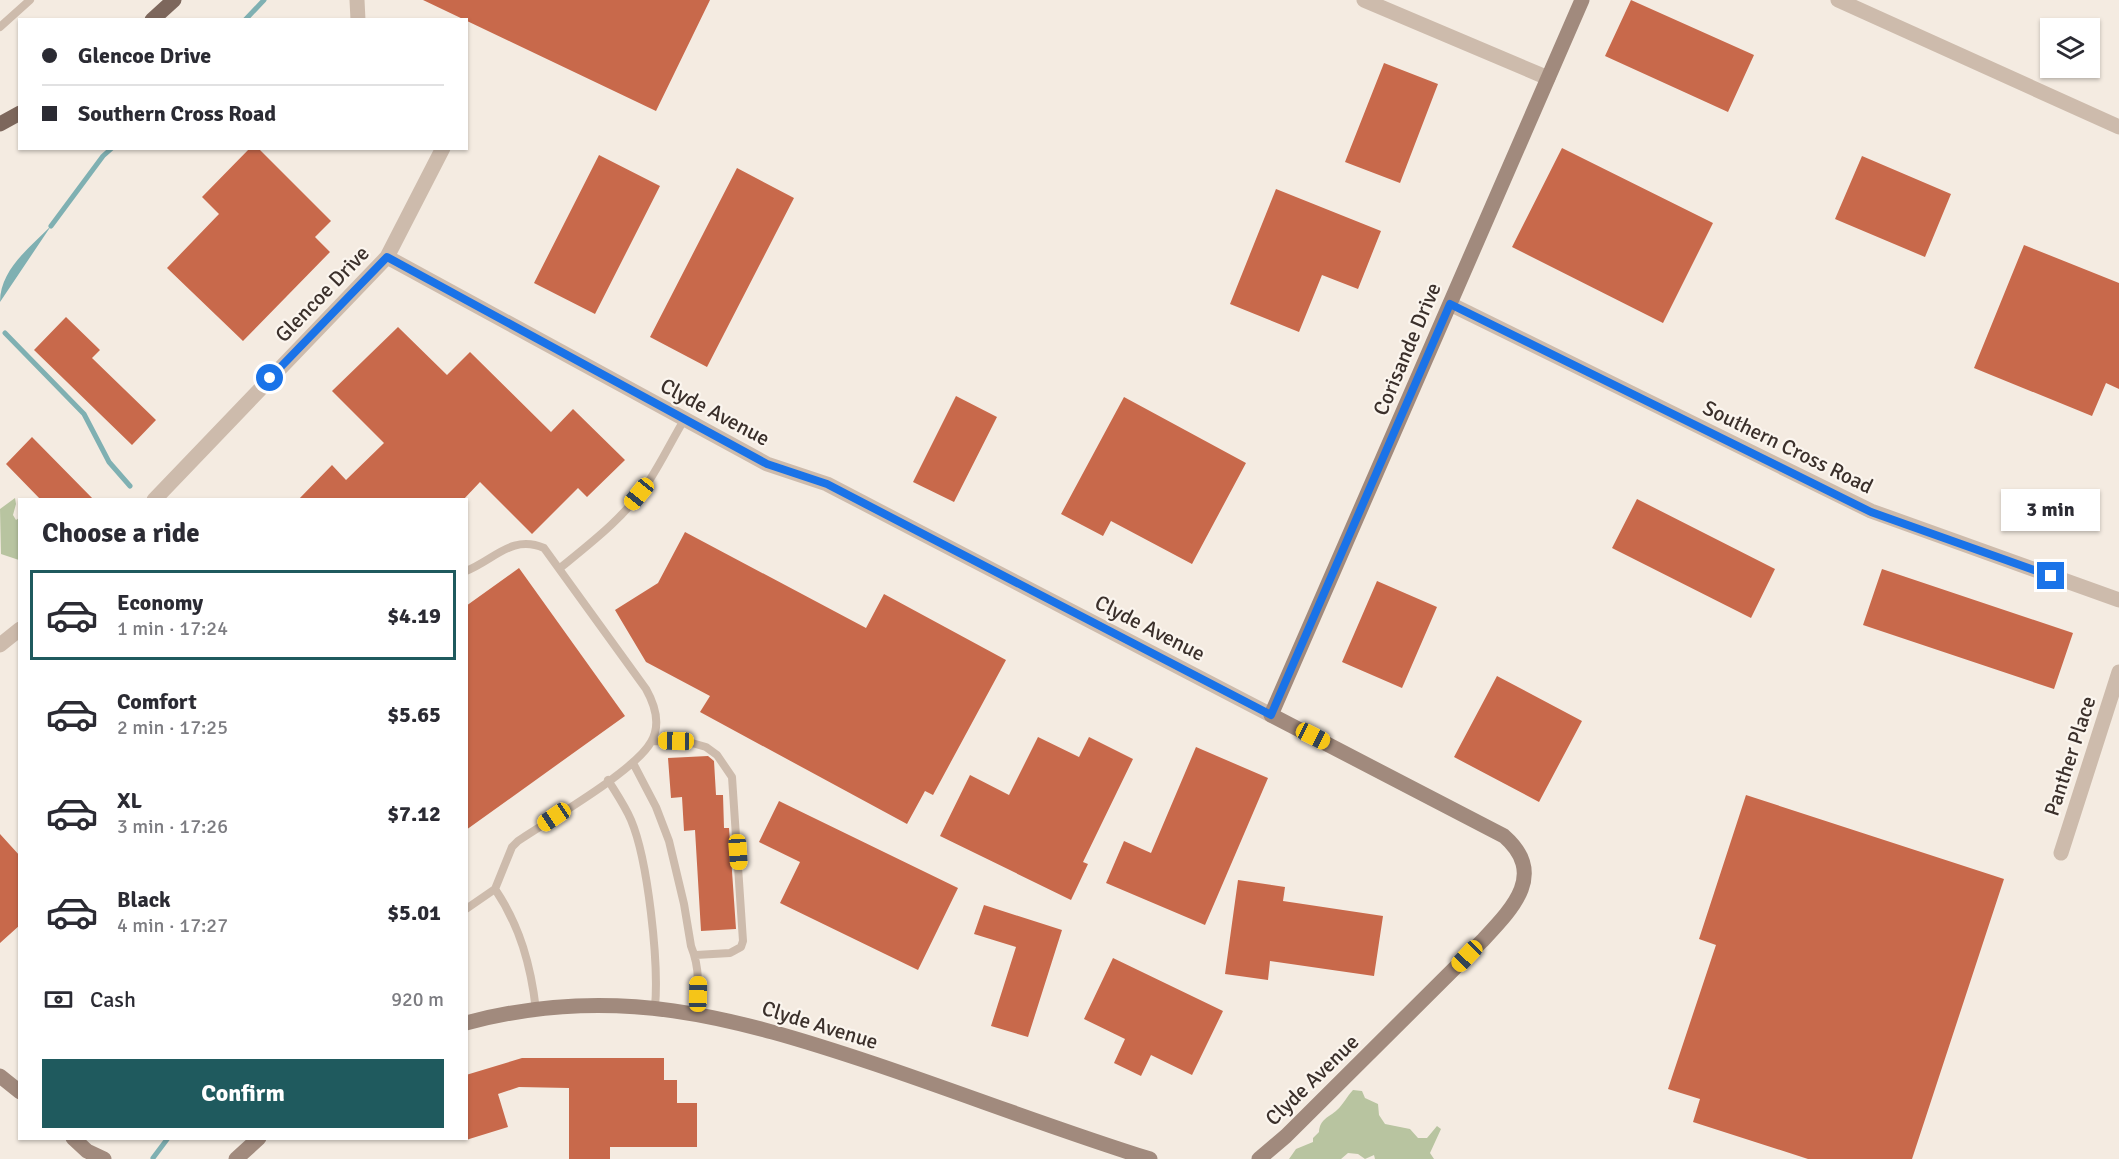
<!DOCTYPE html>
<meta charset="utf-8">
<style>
:root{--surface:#fff;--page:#f2f2f3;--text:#2b2b33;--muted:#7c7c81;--line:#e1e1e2;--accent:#1f5a5e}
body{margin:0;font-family:Signika,sans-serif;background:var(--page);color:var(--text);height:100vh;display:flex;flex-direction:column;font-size:22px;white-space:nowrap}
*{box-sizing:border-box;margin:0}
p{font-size:20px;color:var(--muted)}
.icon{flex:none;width:33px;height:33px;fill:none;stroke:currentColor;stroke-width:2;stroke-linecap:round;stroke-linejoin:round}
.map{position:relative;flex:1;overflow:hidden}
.panel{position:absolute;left:18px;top:498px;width:450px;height:642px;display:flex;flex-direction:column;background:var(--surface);border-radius:0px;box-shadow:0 2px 4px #0004}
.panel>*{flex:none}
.banner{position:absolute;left:18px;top:18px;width:450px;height:132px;border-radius:0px;box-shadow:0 2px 4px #0004;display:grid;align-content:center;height:132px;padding:0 24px;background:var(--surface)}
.tools{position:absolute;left:2040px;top:18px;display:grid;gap:12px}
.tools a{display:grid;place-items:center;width:60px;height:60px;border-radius:0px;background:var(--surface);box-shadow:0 2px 4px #0004;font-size:30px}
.end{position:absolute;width:27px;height:27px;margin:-14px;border:8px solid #1a73e8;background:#fff;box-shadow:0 0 0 3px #fff}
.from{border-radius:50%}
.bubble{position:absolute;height:42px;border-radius:0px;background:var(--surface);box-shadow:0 2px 4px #0004;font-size:20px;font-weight:800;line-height:42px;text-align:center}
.car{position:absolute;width:18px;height:36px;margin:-18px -9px;border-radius:8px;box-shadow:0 0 4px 2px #0007;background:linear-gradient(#f5c518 24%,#345 0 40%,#f5c518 0 76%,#345 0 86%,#f5c518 0)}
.banner b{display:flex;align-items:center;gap:21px;height:57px;font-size:22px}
.banner b+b{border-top:2px solid var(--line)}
.banner i{width:15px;height:15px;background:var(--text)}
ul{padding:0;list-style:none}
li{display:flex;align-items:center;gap:18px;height:90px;margin:0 12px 9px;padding:0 12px;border:3px solid transparent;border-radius:0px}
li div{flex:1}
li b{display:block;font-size:22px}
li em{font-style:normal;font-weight:800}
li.active{border-color:var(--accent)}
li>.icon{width:54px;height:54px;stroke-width:1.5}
h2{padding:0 24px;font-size:27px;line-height:72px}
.pay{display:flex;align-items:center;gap:15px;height:66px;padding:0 24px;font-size:22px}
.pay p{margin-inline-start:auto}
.cta{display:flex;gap:12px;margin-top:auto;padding:12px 24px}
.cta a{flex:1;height:69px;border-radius:0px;background:var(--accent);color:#fff;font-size:24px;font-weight:800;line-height:69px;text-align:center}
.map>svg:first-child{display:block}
.green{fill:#b8c4a0}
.water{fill:#7fb0b2}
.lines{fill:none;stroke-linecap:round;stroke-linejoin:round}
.stream{stroke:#7fb0b2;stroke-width:5}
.building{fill:#c8694b}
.lane{stroke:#cdbbac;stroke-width:8}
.street{stroke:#cdbbac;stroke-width:15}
.secondary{stroke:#a18a7d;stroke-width:15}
.primary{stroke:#7d675c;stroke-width:15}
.route{stroke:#1a73e8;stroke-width:8}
.labels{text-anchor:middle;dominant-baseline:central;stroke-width:4.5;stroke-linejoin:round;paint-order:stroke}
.street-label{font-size:21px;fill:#3b302b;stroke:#fbf5ee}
</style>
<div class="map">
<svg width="2119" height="1159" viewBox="0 0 2119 1159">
<rect width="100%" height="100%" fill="#f4ebe1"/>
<path class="green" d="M15 498 16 504 13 515 16 520 19 518V560L1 554 0 509Z
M1353 1090 1362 1091 1365 1098 1378 1104 1379 1115 1385 1124 1410 1129 1418 1138H1427L1437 1126 1441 1129 1430 1153 1434 1159H1375L1374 1155 1365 1159 1358 1154 1348 1153 1341 1159H1289L1296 1149 1313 1142V1138L1319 1132C1320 1119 1328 1118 1337 1110 1343 1105 1347 1096 1353 1090Z"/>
<path class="water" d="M51 226 0 302C0 270 29 248 51 226Z"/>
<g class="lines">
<path class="stream" d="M245 20 264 0
M51 226 103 156 112 148
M5 333 84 414 109 462 130 486
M153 1158 168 1138"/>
</g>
<path class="building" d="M423 0H710L656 111Z
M1631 0 1754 55 1728 112 1605 56Z
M1384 63 1438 84 1400 183 1345 162Z
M250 148H258L331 221 315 237 330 252 243 341 167 268 219 214 202 197Z
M1562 148 1713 223 1663 323 1512 247Z
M599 155 660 186 595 314 534 283Z
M1862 156 1951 194 1925 257 1835 219Z
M737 168 794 198 707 367 650 337Z
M1276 189 1381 231 1358 289 1322 275 1299 332 1230 304Z
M2024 245 2119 283V389L2106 383 2092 416 1974 368Z
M66 317 100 350 92 358 156 420 132 445 34 350Z
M398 327 447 375 470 352 551 432 573 409 625 460 587 497 578 488 532 534 480 482 463 500H298L332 465 346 480 384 443 332 391Z
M956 396 997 417 954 502 913 482Z
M1124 397 1246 463 1192 564 1111 521 1103 536 1061 514Z
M32 437 94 500H41L6 464Z
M1637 499 1775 569 1751 618 1612 548Z
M685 532 866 628 884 594 1006 660 933 795 925 791 907 824 700 712 710 696 646 662 615 610 658 583Z
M519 568 625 716 466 830V606Z
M1882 569 2073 633 2054 689 1863 625Z
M1377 581 1437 607 1402 688 1342 662Z
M1497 676 1582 721 1539 802 1454 757Z
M1038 737 1079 757 1089 737 1133 759 1083 862 1088 864 1071 900 940 836 970 775 1009 795Z
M1196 747 1268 778 1205 925 1106 883 1124 841 1151 853Z
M708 756 714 761 716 795H723L724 828H729L736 929 701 931 695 830 684 831 682 797 671 798 668 758Z
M1746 795 2004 879 1912 1159H1808L1693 1122 1700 1099 1668 1089 1716 945 1699 939Z
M779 801 958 888 918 970 780 903 800 862 759 842Z
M0 834 20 856V925L0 943Z
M1238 880 1285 887 1283 901 1383 916 1374 976 1270 961 1268 980 1225 974Z
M984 905 1062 930 1028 1037 991 1026 1016 947 974 934Z
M1113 958 1223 1011 1192 1075 1151 1055 1141 1076 1114 1063 1125 1039 1084 1019Z
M522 1058H664V1080H677V1103H697V1147H610V1159H569V1088L519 1087 498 1094 508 1127 466 1140V1075Z"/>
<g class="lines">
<path class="lane" d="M0 27 30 0
M560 568C592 542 626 516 649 481 662 461 672 440 684 420
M466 571C494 560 512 534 544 548L646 689C655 705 661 725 651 742 635 771 549 820 518 841L512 847 495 889 466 909
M652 741 692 743 706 747 717 755 732 777 743 941 741 947 730 953 696 955
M633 763 656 807 669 841 684 904 691 946C700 968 699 989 695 1013
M608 780C616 793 625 806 631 820 648 860 659 963 655 1007
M495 889C520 926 531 966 536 1010"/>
<path class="street" d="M357 0 358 20
M1364 0 1548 78
M1838 0 2119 127
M387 257 767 464 827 484 1271 715
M1450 304 1871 511 2119 600
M154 500 387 257 443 148
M0 645 20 629
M2061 853 2119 672"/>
<path class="secondary" d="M466 1023C615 983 734 1017 875 1064 967 1095 1057 1130 1150 1159
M0 1076 20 1092
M73 1138 87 1151 104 1159
M236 1159 259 1138
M1259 1159 1286 1136 1482 941C1513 908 1547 874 1504 836L1271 715 1582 0"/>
<path class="primary" d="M152 20 174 0
M0 124 20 113"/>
</g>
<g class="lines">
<path class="route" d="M270 378 387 257 767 464 827 484 1271 715 1450 304 1871 512 2051 576"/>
</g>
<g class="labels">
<g class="street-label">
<text transform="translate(322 294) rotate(-46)">Glencoe Drive</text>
<text transform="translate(1407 349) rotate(-67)">Corisande Drive</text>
<text transform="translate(715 412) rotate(28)">Clyde Avenue</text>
<text transform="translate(1788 447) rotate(26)">Southern Cross Road</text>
<text transform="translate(1150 628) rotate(27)">Clyde Avenue</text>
<text transform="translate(2070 756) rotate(-72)">Panther Place</text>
<text transform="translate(820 1025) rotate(17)">Clyde Avenue</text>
<text transform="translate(1312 1080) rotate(-44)">Clyde Avenue</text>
</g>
</g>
</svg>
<div class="tools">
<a><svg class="icon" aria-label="layers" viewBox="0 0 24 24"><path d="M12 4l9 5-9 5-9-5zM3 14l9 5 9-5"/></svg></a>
</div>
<i class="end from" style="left:270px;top:378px"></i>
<i class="end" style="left:2051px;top:576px"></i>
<div class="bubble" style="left:2001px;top:489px;width:99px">3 min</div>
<i class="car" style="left:639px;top:494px;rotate:219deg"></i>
<i class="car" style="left:1313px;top:736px;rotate:117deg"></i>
<i class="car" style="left:676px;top:741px;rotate:271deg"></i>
<i class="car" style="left:554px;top:817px;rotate:236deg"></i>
<i class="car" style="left:738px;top:852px;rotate:176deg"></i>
<i class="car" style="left:1467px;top:956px;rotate:224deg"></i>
<i class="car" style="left:698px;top:994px;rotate:1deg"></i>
<div class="banner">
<b><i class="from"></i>Glencoe Drive</b>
<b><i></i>Southern Cross Road</b>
</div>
<section class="panel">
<h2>Choose a ride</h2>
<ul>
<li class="active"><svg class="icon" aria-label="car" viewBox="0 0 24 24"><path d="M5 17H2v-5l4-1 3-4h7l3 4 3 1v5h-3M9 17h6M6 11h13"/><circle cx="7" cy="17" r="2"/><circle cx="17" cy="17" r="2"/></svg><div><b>Economy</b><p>1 min · 17:24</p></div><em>$4.19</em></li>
<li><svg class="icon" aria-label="car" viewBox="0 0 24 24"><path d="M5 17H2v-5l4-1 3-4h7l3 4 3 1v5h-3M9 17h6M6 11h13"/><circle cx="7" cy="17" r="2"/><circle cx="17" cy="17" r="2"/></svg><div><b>Comfort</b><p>2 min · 17:25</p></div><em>$5.65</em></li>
<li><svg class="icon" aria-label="car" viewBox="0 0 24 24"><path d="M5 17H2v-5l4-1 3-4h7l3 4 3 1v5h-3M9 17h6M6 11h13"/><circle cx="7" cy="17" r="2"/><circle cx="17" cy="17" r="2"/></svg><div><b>XL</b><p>3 min · 17:26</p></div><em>$7.12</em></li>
<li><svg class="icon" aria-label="car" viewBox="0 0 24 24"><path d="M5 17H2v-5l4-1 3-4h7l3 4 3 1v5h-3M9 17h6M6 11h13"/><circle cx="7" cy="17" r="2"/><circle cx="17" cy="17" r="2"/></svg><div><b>Black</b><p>4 min · 17:27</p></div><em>$5.01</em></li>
</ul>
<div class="pay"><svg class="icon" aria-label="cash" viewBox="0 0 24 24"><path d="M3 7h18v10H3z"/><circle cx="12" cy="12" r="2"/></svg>Cash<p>920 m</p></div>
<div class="cta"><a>Confirm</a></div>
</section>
</div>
